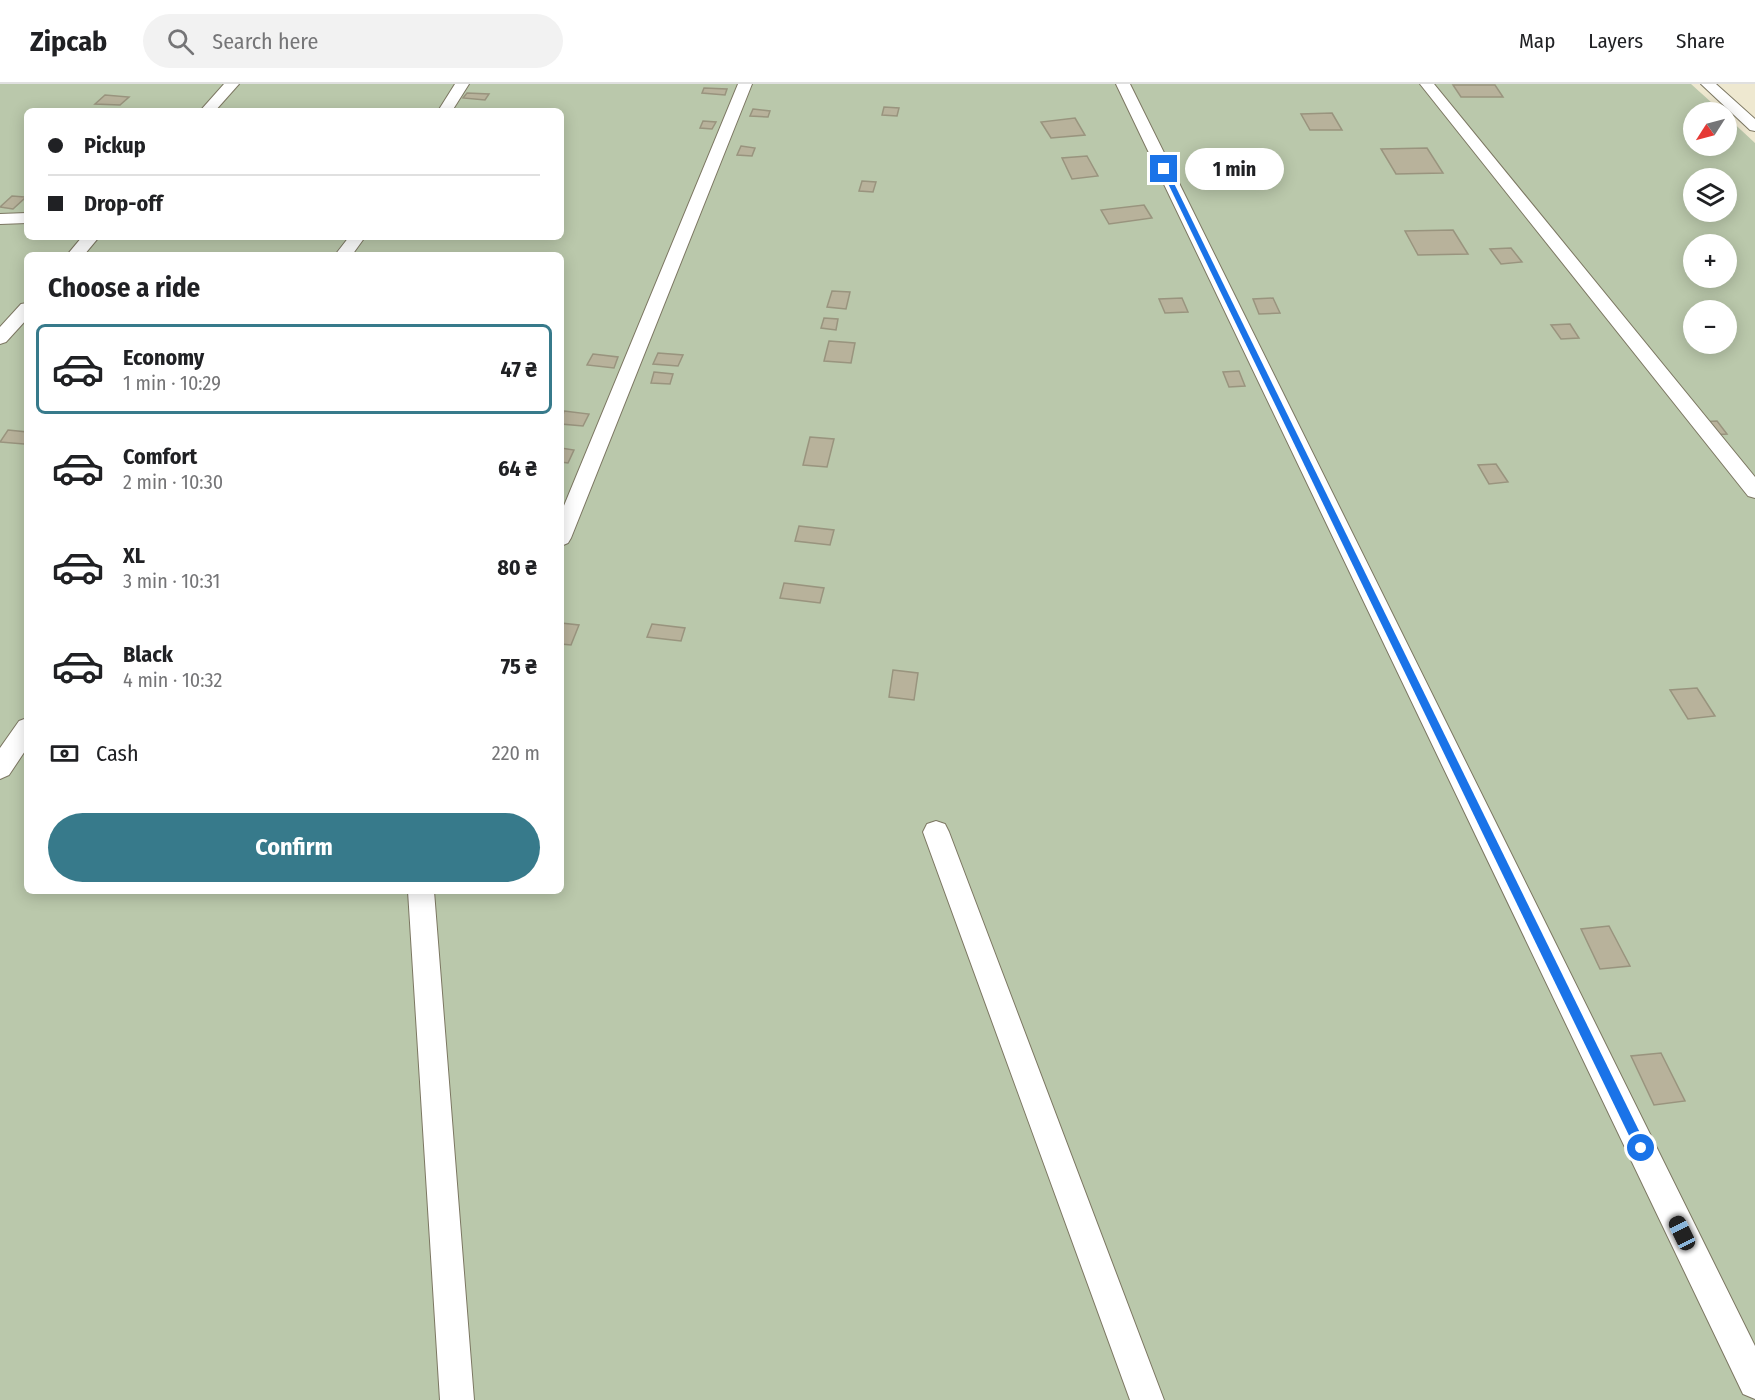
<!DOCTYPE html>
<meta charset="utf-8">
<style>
:root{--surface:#fff;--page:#f2f2f2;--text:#202124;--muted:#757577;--line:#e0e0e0;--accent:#377a8b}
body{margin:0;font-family:"Fira Sans Condensed",sans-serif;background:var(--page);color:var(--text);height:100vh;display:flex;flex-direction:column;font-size:22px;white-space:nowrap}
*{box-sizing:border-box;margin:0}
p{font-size:20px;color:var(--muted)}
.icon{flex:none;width:33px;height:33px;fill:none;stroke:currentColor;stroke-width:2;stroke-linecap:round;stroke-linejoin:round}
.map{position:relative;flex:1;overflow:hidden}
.drawer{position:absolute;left:24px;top:168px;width:540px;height:642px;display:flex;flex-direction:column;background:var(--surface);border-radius:9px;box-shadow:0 3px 15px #0003}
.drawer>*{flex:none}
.guide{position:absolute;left:24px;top:24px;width:540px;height:132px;border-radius:9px;box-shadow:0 3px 15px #0003;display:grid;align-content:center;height:132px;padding:0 24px;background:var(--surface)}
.needle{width:39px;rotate:234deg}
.controls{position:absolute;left:1683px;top:18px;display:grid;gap:12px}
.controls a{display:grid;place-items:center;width:54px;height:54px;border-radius:50%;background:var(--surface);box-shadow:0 3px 15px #0003;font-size:30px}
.end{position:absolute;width:27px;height:27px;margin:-14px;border:8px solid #1a73e8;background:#fff;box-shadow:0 0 0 3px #fff}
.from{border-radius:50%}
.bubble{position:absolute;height:42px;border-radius:21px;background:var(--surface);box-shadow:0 3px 15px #0003;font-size:20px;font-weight:700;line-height:42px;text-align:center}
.car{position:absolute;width:18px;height:36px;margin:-18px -9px;border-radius:8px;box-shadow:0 0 4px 2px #0007;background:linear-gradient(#222 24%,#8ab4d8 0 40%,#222 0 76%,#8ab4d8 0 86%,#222 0)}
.guide b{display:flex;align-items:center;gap:21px;height:57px;font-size:22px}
.guide b+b{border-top:2px solid var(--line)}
.guide i{width:15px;height:15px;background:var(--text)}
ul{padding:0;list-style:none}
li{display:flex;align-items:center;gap:18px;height:90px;margin:0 12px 9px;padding:0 12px;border:3px solid transparent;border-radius:9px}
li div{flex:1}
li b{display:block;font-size:22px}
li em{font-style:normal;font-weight:700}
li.selected{border-color:var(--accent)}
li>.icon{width:54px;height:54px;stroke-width:1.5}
h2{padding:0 24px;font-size:27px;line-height:72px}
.pay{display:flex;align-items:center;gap:15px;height:66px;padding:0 24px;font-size:22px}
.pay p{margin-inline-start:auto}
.action{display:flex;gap:12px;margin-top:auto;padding:12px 24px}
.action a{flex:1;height:69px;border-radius:36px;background:var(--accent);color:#fff;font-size:24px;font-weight:700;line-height:69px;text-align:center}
header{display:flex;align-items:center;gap:36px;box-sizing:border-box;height:84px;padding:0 30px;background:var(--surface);border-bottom:2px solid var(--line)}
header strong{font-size:28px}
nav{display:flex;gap:33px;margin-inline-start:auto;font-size:21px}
.search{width:420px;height:54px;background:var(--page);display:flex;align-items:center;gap:15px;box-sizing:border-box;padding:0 21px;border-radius:33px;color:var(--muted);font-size:22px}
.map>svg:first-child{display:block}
.green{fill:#bac8ab;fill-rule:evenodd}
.building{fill:#b8b29b;stroke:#99947e;stroke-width:1.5}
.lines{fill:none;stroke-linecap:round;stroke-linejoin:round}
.service-casing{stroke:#7c7762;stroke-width:2}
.service{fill:#fff;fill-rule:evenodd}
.route{fill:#1a73e8}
</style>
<header>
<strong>Zipcab</strong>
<div class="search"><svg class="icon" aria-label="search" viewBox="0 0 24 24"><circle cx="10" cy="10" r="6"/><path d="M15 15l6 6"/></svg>Search here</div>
<nav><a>Map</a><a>Layers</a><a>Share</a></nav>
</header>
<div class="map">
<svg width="1755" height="1316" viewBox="0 0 1755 1316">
<rect width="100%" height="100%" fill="#eee8d0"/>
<path class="green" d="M0 0H1691L1722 28H1694V62H1726L1727 33 1755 59V1316H0ZM27 27H561V153H27ZM1694 94H1726V128H1694ZM1694 160H1726V194H1694ZM27 171H561V807H27ZM1694 226H1726V260H1694Z"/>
<path class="building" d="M1453 1H1495L1503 13H1461Z
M704 4 727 5 725 11 702 9Z
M467 9 489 10 485 16 463 14Z
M105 11 129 13 120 21 95 20Z
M884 23 899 24 897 32 882 31Z
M753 25 770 27 768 33 750 32Z
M1332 29 1342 46H1310L1301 30Z
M1075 34 1085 51 1051 54 1041 38Z
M703 37 716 38 712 45 700 44Z
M741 62 755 64 752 72 737 71Z
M1427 64 1443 89 1396 90 1381 65Z
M1087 72 1098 92 1072 95 1062 74Z
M862 97 876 98 873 108 859 107Z
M12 112 26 113 13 125 0 123Z
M1144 121 1152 134 1109 140 1101 126Z
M1453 146 1468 170 1418 171 1405 147Z
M1511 164 1522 178 1501 180 1490 165Z
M832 207 850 208 846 225 827 223Z
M1182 214 1188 228 1165 229 1159 215Z
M1273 214 1280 229 1259 230 1253 215Z
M824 234 838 235 836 246 821 244Z
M1570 240 1579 254 1561 255 1551 241Z
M829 257 855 259 851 279 824 277Z
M658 269 683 271 678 282 653 280Z
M593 270 618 273 614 284 587 281Z
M1239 287 1245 302 1229 303 1223 288Z
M654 288 673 290 670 300 651 299Z
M564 327 589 330 583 342 561 340Z
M1717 337 1727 350 1711 351 1700 338Z
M8 346 27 348V357L24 360 0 358Z
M810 353 834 355 827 383 803 381Z
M561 364 574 366 568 379 561 378Z
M1496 380 1508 398 1489 400 1478 381Z
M799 442 834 446 830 461 795 457Z
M784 499 824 504 820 519 780 514Z
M561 539 579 541 571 561 561 560Z
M652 540 685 544 681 557 647 553Z
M893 586 918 589 914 616 889 613Z
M1697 604 1715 632 1688 635 1670 606Z
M1609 842 1630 882 1600 885 1581 845Z
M1661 969 1685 1017 1654 1021 1631 972Z"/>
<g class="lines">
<defs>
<path id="service" d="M224 0H239L215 27H200Z
M455 0H469L452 27H438Z
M738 0H752L571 454 568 459 561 462V429Z
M1116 0H1130L1755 1262V1315L1743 1310Z
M1420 0H1434L1755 393V414L1748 412Z
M1701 0H1716L1755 35V47L1750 46Z
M27 129V139L0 140V130Z
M82 153H99L84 171H67Z
M349 153H365L352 171H335Z
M27 219V235L6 258 0 260V243L21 220Z
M27 634V664L9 691 0 695V664L19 637Z
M936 737 945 740 949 748 1164 1316H1130L923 748 927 740Z
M408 807H434L474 1316H440Z"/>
</defs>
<use href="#service" class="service-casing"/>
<use href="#service" class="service"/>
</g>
<path class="route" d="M1164 83 1167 85 1645 1059V1068H1637L1161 85Z"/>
</svg>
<div class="controls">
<a><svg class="needle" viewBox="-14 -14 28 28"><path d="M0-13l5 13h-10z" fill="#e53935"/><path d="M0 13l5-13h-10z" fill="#757577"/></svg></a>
<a><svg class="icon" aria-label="layers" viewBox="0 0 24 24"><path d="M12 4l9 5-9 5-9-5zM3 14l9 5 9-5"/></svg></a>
<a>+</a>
<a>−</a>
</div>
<i class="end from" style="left:1641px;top:1064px"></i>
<i class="end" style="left:1164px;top:85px"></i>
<div class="bubble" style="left:1185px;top:64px;width:99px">1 min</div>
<i class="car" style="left:1682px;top:1149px;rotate:334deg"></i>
<div class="guide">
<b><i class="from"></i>Pickup</b>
<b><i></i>Drop-off</b>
</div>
<section class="drawer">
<h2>Choose a ride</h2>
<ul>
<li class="selected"><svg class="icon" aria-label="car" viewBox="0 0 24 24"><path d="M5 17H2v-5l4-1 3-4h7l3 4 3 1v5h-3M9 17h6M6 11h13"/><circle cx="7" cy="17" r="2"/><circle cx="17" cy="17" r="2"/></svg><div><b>Economy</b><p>1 min · 10:29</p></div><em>47 ₴</em></li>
<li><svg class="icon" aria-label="car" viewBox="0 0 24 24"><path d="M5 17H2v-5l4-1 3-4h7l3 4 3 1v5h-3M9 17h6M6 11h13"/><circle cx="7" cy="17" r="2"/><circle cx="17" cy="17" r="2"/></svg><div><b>Comfort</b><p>2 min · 10:30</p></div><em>64 ₴</em></li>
<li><svg class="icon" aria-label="car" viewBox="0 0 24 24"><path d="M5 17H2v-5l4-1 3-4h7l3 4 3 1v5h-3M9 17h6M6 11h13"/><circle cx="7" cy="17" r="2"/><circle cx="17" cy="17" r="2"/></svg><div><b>XL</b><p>3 min · 10:31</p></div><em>80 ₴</em></li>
<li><svg class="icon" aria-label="car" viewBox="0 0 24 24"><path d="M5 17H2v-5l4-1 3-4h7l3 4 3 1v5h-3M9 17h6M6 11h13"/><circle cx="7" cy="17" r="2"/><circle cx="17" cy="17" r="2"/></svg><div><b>Black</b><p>4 min · 10:32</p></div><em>75 ₴</em></li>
</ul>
<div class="pay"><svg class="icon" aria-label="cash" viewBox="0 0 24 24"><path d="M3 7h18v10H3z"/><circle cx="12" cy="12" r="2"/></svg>Cash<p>220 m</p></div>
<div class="action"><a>Confirm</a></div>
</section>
</div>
